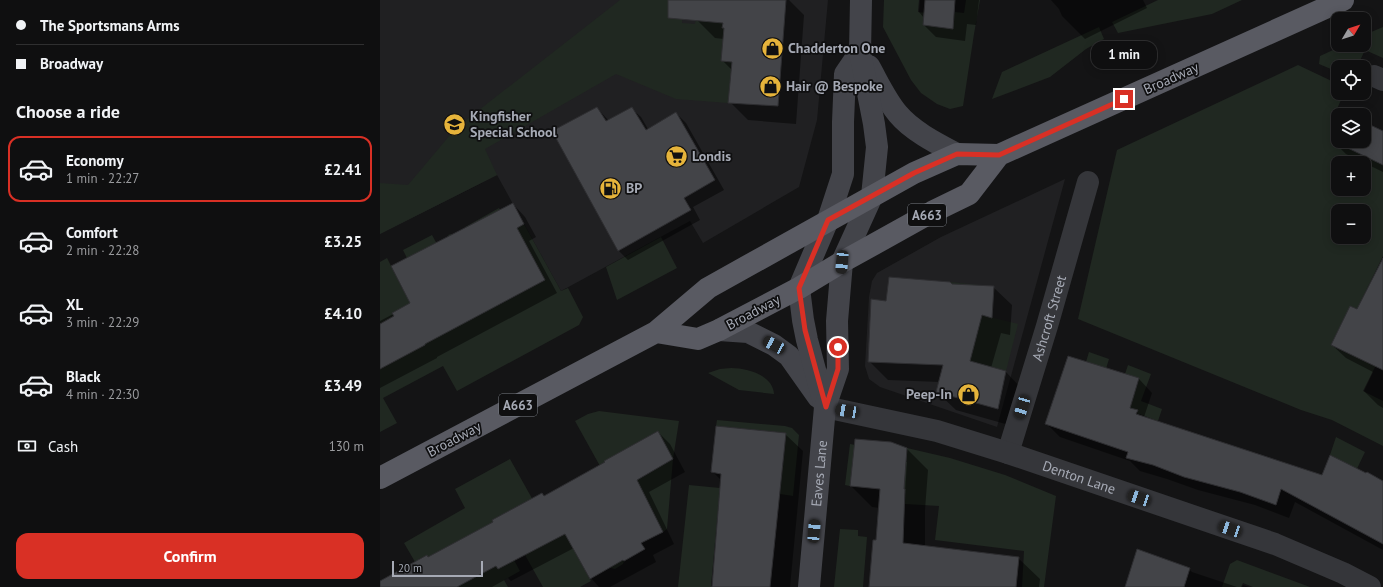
<!DOCTYPE html>
<meta charset="utf-8">
<style>
:root{--surface:#0f0f10;--page:#1d1d1e;--text:#f1f3f6;--muted:#9b9c9f;--line:#2f2f30;--accent:#d93025}
body{margin:0;font-family:"PT Sans",sans-serif;background:var(--page);color:var(--text);height:100vh;display:flex;flex-direction:column;font-size:15px;white-space:nowrap}
*{box-sizing:border-box;margin:0}
p{font-size:13px;color:var(--muted)}
.icon{flex:none;width:22px;height:22px;fill:none;stroke:currentColor;stroke-width:2;stroke-linecap:round;stroke-linejoin:round}
.map{position:relative;flex:1;overflow:hidden}
.side{display:flex;flex-direction:column;background:var(--surface);width:380px}
.side>*{flex:none}
.hud{display:grid;align-content:center;height:88px;padding:0 16px;background:var(--surface)}
.needle{width:26px;rotate:51deg}
.buttons{position:absolute;left:951px;top:12px;display:grid;gap:8px}
.buttons a{display:grid;place-items:center;width:40px;height:40px;border-radius:8px;background:var(--surface);box-shadow:0 2px 10px #0003,0 0 0 1px var(--line);font-size:20px}
.scale{position:absolute;left:12px;bottom:10px;width:91px;box-sizing:border-box;padding-left:4px;border:2px solid #a6aab5;border-top:0;font-size:11px;line-height:14px;white-space:nowrap;color:#a6aab5;-webkit-text-stroke:3px #0f0f10;paint-order:stroke}
.end{position:absolute;width:18px;height:18px;margin:-9px;border:5px solid #d93025;background:#fff;box-shadow:0 0 0 2px #fff}
.from{border-radius:50%}
.bubble{position:absolute;height:28px;border-radius:12px;background:var(--surface);box-shadow:0 2px 10px #0003,0 0 0 1px var(--line);font-size:13px;font-weight:600;line-height:28px;text-align:center}
.car{position:absolute;width:12px;height:24px;margin:-12px -6px;border-radius:5px;box-shadow:0 0 3px 1px #0007;background:linear-gradient(#222 24%,#8ab4d8 0 40%,#222 0 76%,#8ab4d8 0 86%,#222 0)}
.hud b{display:flex;align-items:center;gap:14px;height:38px;font-size:15px}
.hud b+b{border-top:1px solid var(--line)}
.hud i{width:10px;height:10px;background:var(--text)}
ul{padding:0;list-style:none}
li{display:flex;align-items:center;gap:12px;height:66px;margin:0 8px 6px;padding:0 8px;border:2px solid transparent;border-radius:12px}
li div{flex:1}
li b{display:block;font-size:15px}
li em{font-style:normal;font-weight:600}
li.on{border-color:var(--accent)}
li>.icon{width:36px;height:36px;stroke-width:1.5}
h2{padding:0 16px;font-size:18px;line-height:48px}
.pay{display:flex;align-items:center;gap:10px;height:44px;padding:0 16px;font-size:15px}
.pay p{margin-inline-start:auto}
.button{display:flex;gap:8px;margin-top:auto;padding:8px 16px}
.button a{flex:1;height:46px;border-radius:12px;background:var(--accent);color:#fff;font-size:16px;font-weight:600;line-height:46px;text-align:center}
main{display:flex;flex:1;min-height:0}
.map>svg:first-child{display:block}
.built{fill:#202022}
.green{fill:#202821;fill-rule:evenodd}
.shadow{fill:#0007;fill-rule:evenodd}
.building{fill:#434448;stroke:#2e2e31}
.lines{fill:none;stroke-linecap:round;stroke-linejoin:round}
.minor{stroke:#35363a;stroke-width:22}
.tertiary{stroke:#35363a;stroke-width:22}
.secondary{stroke:#43444a;stroke-width:22}
.trunk{stroke:#595a62;stroke-width:22}
.route{stroke:#d93025;stroke-width:5}
.labels{text-anchor:middle;dominant-baseline:central;stroke-width:3.5;stroke-linejoin:round;paint-order:stroke}
.shield{fill:#0f0f10;stroke:#797c84;stroke-width:1}
.shield-label{font-size:13px;font-weight:bold;fill:#a6aab5}
.poi-label{font-size:14px;font-weight:bold;fill:#a6aab5;stroke:#0f0f10;text-anchor:start}
.street-label{font-size:14px;fill:#a6aab5;stroke:#0f0f10}
</style>
<main>
<section class="side">
<div class="hud">
<b><i class="from"></i>The Sportsmans Arms</b>
<b><i></i>Broadway</b>
</div>
<h2>Choose a ride</h2>
<ul>
<li class="on"><svg class="icon" aria-label="car" viewBox="0 0 24 24"><path d="M5 17H2v-5l4-1 3-4h7l3 4 3 1v5h-3M9 17h6M6 11h13"/><circle cx="7" cy="17" r="2"/><circle cx="17" cy="17" r="2"/></svg><div><b>Economy</b><p>1 min · 22:27</p></div><em>£2.41</em></li>
<li><svg class="icon" aria-label="car" viewBox="0 0 24 24"><path d="M5 17H2v-5l4-1 3-4h7l3 4 3 1v5h-3M9 17h6M6 11h13"/><circle cx="7" cy="17" r="2"/><circle cx="17" cy="17" r="2"/></svg><div><b>Comfort</b><p>2 min · 22:28</p></div><em>£3.25</em></li>
<li><svg class="icon" aria-label="car" viewBox="0 0 24 24"><path d="M5 17H2v-5l4-1 3-4h7l3 4 3 1v5h-3M9 17h6M6 11h13"/><circle cx="7" cy="17" r="2"/><circle cx="17" cy="17" r="2"/></svg><div><b>XL</b><p>3 min · 22:29</p></div><em>£4.10</em></li>
<li><svg class="icon" aria-label="car" viewBox="0 0 24 24"><path d="M5 17H2v-5l4-1 3-4h7l3 4 3 1v5h-3M9 17h6M6 11h13"/><circle cx="7" cy="17" r="2"/><circle cx="17" cy="17" r="2"/></svg><div><b>Black</b><p>4 min · 22:30</p></div><em>£3.49</em></li>
</ul>
<div class="pay"><svg class="icon" aria-label="cash" viewBox="0 0 24 24"><path d="M3 7h18v10H3z"/><circle cx="12" cy="12" r="2"/></svg>Cash<p>130 m</p></div>
<div class="button"><a>Confirm</a></div>
</section>
<div class="map">
<svg width="1003" height="587" viewBox="0 0 1003 587">
<rect width="100%" height="100%" fill="#141415"/>
<path class="built" d="M0 0H448L437 120 419 187 323 243 310 221 181 291 117 175 0 234Z
M685 179 617 427 500 387 489 379 485 366 489 297 492 281 497 273 561 237Z"/>
<path class="green" d="M240 0H303L302 23 315 24 316 20 345 0 342 27 352 29V62L348 103 296 99 236 74 105 149 117 175 0 234V183L28 185 76 128Z
M504 0H539L538 12 574 16 575 12 584 13 586 0H600L594 34 583 106 570 109 557 104 541 93 531 80 503 27Z
M778 0H862L832 14 738 33 732 22Z
M719 27 724 39 706 49 670 77 612 99 622 72Z
M1003 27V58L985 50 977 67H958V72L939 64 940 56 964 45H984V35Z
M918 65 958 84V93H964L957 109 964 112 963 115H958V125L951 140 1003 165V256L977 309 970 306 951 345 970 354 997 363 983 391 1003 401V446L952 420 921 410 698 319 737 150ZM958 163H984V189H958ZM958 211H984V237H958Z
M119 208 131 231 144 224 181 291 188 288 203 317 199 325 77 391 63 366 3 398 17 423 0 432V369L45 345 13 314 14 316 0 324V262L7 258 22 288 38 280 23 250 52 235 68 264 80 258 68 235 71 234 85 259 98 252 85 227ZM145 243 165 280 115 307 113 303ZM102 309 104 313 54 338Z
M281 237 297 268 237 300 226 267Z
M570 282 599 285 598 314 638 324 626 371 590 361Z
M709 352 729 359 717 398 703 372Z
M748 365 771 374 761 401 782 409 778 421 759 414 747 452 744 450 758 411 750 408 759 379 745 374Z
M351 368C367 368 393 375 394 394L359 390 328 373 340 369Z
M219 411 299 421 293 459 287 529 283 532 270 505 250 515 230 534 244 561 243 564 235 569 231 568 207 521 195 552 211 581 200 587H163L145 555 249 485 293 459 278 431 225 461V463L220 466 195 421 208 414Z
M337 420 405 426 412 428 419 435 413 496 400 494 406 433 336 426Z
M956 437 985 452 972 479 963 462 950 455Z
M470 444 475 445 470 486 465 485Z
M527 448 570 458 625 475 676 496 664 587H642L644 551 555 540 559 506 525 504V489L521 488V471L525 470Z
M130 459 154 502H146L112 520 140 571 124 580 128 587H63L47 555 39 559 42 565 38 567 24 543 85 508 75 489Z
M309 485 340 488 331 586 333 587H298Z
M460 529 478 530V536L487 537 483 587H454Z
M857 560 930 587H873L863 583 861 587H842L850 564Z"/>
<path class="shadow" d="M319 0H409L424 15 416 124 368 120 350 102 352 70 342 60 344 39 335 38 317 20Z
M540 0H599L596 25 587 24 585 41 556 37 544 25V18L539 12Z
M671 0H763L767 8 705 39 682 16 679 9Z
M217 108 229 121 251 108 261 117 268 129 296 113 306 123 344 190 313 207 320 220 248 260 239 251 173 132Z
M984 123 1003 132V172L966 154 952 140 958 127V141H984Z
M133 204 145 217 156 237 149 241 177 293 57 357V358L0 388V321L32 304Z
M1003 258V408L998 405 984 391 993 372 966 358 952 345 977 310Z
M572 285 613 287 632 305 630 335 621 333 611 368 626 372 644 391 636 427 576 410 557 392 560 382 508 380 489 361 507 302Z
M688 357 759 379 772 393 764 417 942 476 1003 483V550L915 502 909 518 875 505 818 490 787 479 760 471 750 461 680 437 666 423Z
M278 432 290 444 305 472 269 492 294 544 273 555 276 562 230 587H219L211 578 194 548 131 581 128 578 112 587H0V581L47 556 49 558 114 523 162 494 165 496Z
M405 434 423 451 410 587H332L342 481 333 472Z
M527 449 548 470 545 510V547L638 558 660 579 659 587H490L497 541 500 508 492 507 471 486ZM525 462H527L525 494H523Z
M809 569 812 572 857 587H746Z
M863 585 869 587H862Z"/>
<path class="building" d="M288 0H406L398 106 348 103 352 62 341 61 344 28H342L343 23 288 18Z
M545 0H575L573 29 543 25Z
M217 107 226 121 252 107 266 130 296 112 335 180 304 198 311 210 238 251 172 131Z
M984 122 1003 131V165L951 140 958 125V141H984Z
M133 203 144 224 137 228 165 280 45 344V345L0 369V324L14 316 12 313 30 303 11 266Z
M1003 258V370L951 345 970 306 977 309Z
M509 277 570 282 572 284 614 286 612 318 602 315 590 361 626 371 618 409 556 392 563 365 488 362 491 299 506 301Z
M688 356 759 378 750 408 758 410 756 414 942 475 950 455 986 473 987 472 1003 481V544L901 489 896 505 860 492 804 477 773 465 746 458 748 452 665 424Z
M336 426 406 433 390 587H332L341 474 331 472Z
M278 431 293 459 257 480 283 532 261 543 265 549 244 561 243 560 210 579 185 534 118 569 116 566 77 587H0V581L47 555 48 557 113 522 112 520 162 493 164 496 225 462 224 461Z
M475 439 511 442 527 448 524 489H525L523 543 639 557 636 587H489L493 540H496L500 489 470 486Z
M757 549 810 568 804 587H745Z"/>
<g class="lines">
<g class="minor">
<path d="M994 76 1003 80"/>
<path id="s1" d="M628 453 667 326 708 182"/>
</g>
<path class="tertiary" id="s2" d="M445 407 557 431 628 453 895 544 963 573 990 587"/>
<g class="secondary">
<path d="M489 66C498 82 506 100 518 114 532 131 558 144 577 154"/>
<path d="M339 330 368 332 394 345 409 356 438 397"/>
<path d="M445 407 427 340 423 320 419 288 448 220 463 174V122L465 74 480 52"/>
<path id="s3" d="M429 587 445 407 458 369 457 321 462 262 492 196 497 147 494 124 480 52 481 0"/>
</g>
<path class="trunk" d="M276 332 318 339 339 330 419 288 462 262 552 212 589 194 619 155
M0 478 276 332 328 288 534 173 577 154 619 155 963 0"/>
</g>
<g class="lines">
<path class="route" d="M458 347V369L446 407 425 330 419 288 448 220 534 173 577 154 619 155 744 99"/>
</g>
<defs>
<symbol id="shop-disc" viewBox="-11 -11 22 22"><circle r="9.5" fill="#e6b43b" stroke="#0f0f10"/><path d="M-5-2.5h2.3a2.7 3.5 0 0 1 5.4 0H5L5.5 6h-11ZM-1.5-2.5h3a1.5 2.3 0 0 0-3 0Z" fill="#111"/></symbol>
<symbol id="school-disc" viewBox="-11 -11 22 22"><circle r="9.5" fill="#e6b43b" stroke="#0f0f10"/><path d="M0-5L7-2L0 1L-7-2ZM-4 1L0 2.5L4 1V4Q0 6-4 4Z" fill="#111"/></symbol>
<symbol id="supermarket-disc" viewBox="-11 -11 22 22"><circle r="9.5" fill="#e6b43b" stroke="#0f0f10"/><path d="M-6-5.5h2.5l.6 2H6L4.5 2H-2.5L-4.4-4H-6ZM-1.5 3.2a1.3 1.3 0 1 0 .1 0ZM3 3.2a1.3 1.3 0 1 0 .1 0Z" fill="#111"/></symbol>
<symbol id="fuel-disc" viewBox="-11 -11 22 22"><circle r="9.5" fill="#e6b43b" stroke="#0f0f10"/><path d="M-5.5-6h7V0h2V4h1.3V-2.5L3-4.5l.8-.8L6-3V5H2.5V1h-1V6h-7ZM-4.2-4.7v3.2H.2V-4.7Z" fill="#111"/></symbol>
</defs>
<g fill-rule="evenodd">
<use href="#shop-disc" x="380" y="36" width="25" height="25"/>
<use href="#shop-disc" x="378" y="74" width="25" height="25"/>
<use href="#school-disc" x="62" y="112" width="25" height="25"/>
<use href="#supermarket-disc" x="284" y="144" width="25" height="25"/>
<use href="#fuel-disc" x="218" y="176" width="25" height="25"/>
<use href="#shop-disc" x="576" y="382" width="25" height="25"/>
</g>
<g class="labels">
<g class="shield">
<rect x="528" y="204" width="38" height="22" rx="3"/>
<rect x="119" y="394" width="38" height="22" rx="3"/>
</g>
<g class="shield-label">
<text x="547" y="215">A663</text>
<text x="138" y="405">A663</text>
</g>
<g class="poi-label">
<text x="408" y="48">Chadderton One</text>
<text x="406" y="86">Hair @ Bespoke</text>
<text x="90" y="116">Kingfisher<tspan x="90" dy="16">Special School</tspan></text>
<text x="312" y="156">Londis</text>
<text x="246" y="188">BP</text>
<text x="572" y="394" text-anchor="end">Peep-In</text>
</g>
<g class="street-label">
<text transform="translate(791 78) rotate(-24)">Broadway</text>
<text transform="translate(373 312) rotate(-28)">Broadway</text>
<text stroke="none"><textPath href="#s1" startOffset="141">Ashcroft Street</textPath></text>
<text transform="translate(74 439) rotate(-28)">Broadway</text>
<text stroke="none"><textPath href="#s3" startOffset="114">Eaves Lane</textPath></text>
<text stroke="none"><textPath href="#s2" startOffset="264">Denton Lane</textPath></text>
</g>
</g>
</svg>
<div class="buttons">
<a><svg class="needle" viewBox="-14 -14 28 28"><path d="M0-13l5 13h-10z" fill="#e53935"/><path d="M0 13l5-13h-10z" fill="#9b9c9f"/></svg></a>
<a><svg class="icon" aria-label="locate" viewBox="0 0 24 24"><circle cx="12" cy="12" r="6"/><path d="M12 2v4M12 18v4M2 12h4M18 12h4"/></svg></a>
<a><svg class="icon" aria-label="layers" viewBox="0 0 24 24"><path d="M12 4l9 5-9 5-9-5zM3 14l9 5 9-5"/></svg></a>
<a>+</a>
<a>−</a>
</div>
<div class="scale">20 m</div>
<i class="end from" style="left:458px;top:347px"></i>
<i class="end" style="left:744px;top:99px"></i>
<div class="bubble" style="left:711px;top:41px;width:66px">1 min</div>
<i class="car" style="left:462px;top:262px;rotate:185deg"></i>
<i class="car" style="left:394px;top:345px;rotate:298deg"></i>
<i class="car" style="left:642px;top:407px;rotate:197deg"></i>
<i class="car" style="left:467px;top:411px;rotate:280deg"></i>
<i class="car" style="left:759px;top:498px;rotate:289deg"></i>
<i class="car" style="left:850px;top:529px;rotate:289deg"></i>
<i class="car" style="left:434px;top:531px;rotate:5deg"></i>
</div>
</main>
